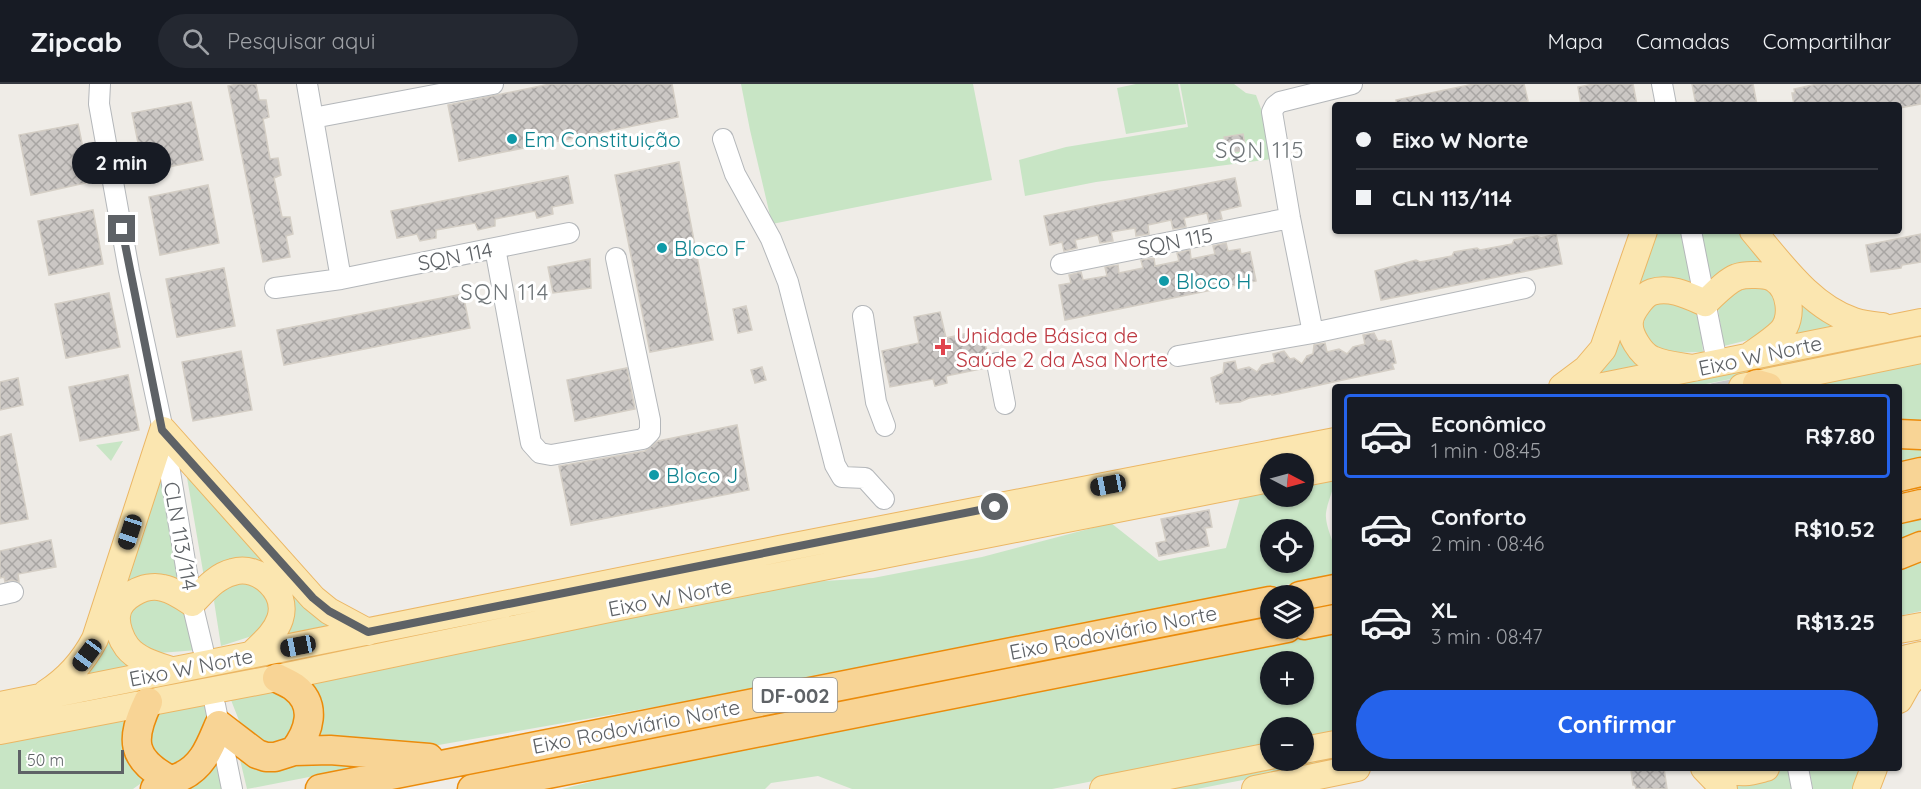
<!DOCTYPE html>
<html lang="pt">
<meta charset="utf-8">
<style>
:root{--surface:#171b24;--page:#242831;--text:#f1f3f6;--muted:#9ea1a6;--line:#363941;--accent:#2563eb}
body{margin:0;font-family:Quicksand,sans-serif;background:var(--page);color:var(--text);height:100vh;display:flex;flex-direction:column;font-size:22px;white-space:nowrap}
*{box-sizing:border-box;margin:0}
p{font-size:20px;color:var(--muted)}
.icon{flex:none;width:33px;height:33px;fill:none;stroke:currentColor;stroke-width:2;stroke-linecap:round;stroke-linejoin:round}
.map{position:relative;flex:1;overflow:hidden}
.drawer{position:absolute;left:1332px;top:300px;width:570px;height:387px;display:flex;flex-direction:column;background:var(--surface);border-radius:6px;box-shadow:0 2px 4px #0004}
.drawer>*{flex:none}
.hud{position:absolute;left:1332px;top:18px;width:570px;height:132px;border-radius:6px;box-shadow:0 2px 4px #0004;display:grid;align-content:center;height:132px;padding:0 24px;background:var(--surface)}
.needle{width:39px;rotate:96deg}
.tools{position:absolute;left:1260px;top:369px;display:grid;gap:12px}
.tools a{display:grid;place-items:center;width:54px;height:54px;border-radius:50%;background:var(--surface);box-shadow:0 2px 4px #0004;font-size:30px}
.scale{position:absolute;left:18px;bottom:15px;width:106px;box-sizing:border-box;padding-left:6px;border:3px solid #5e6266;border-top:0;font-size:16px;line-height:21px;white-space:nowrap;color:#5e6266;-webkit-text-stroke:4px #fff;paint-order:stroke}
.end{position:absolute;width:27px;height:27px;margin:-14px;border:8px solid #5e6266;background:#fff;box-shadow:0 0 0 3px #fff}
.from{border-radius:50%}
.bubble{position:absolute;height:42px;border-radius:21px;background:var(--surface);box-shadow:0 2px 4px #0004;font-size:20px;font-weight:700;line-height:42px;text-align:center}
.car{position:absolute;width:18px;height:36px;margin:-18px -9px;border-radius:8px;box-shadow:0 0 4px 2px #0007;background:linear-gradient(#222 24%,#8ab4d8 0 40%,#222 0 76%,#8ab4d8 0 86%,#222 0)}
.hud b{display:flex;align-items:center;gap:21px;height:57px;font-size:22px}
.hud b+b{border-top:2px solid var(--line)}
.hud i{width:15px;height:15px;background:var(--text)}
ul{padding:10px 0 0;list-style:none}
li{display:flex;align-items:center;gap:18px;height:84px;margin:0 12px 9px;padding:0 12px;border:3px solid transparent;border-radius:6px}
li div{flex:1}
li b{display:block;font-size:22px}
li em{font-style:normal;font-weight:700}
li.selected{border-color:var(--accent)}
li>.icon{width:54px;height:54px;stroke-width:1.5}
.action{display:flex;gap:12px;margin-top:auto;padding:12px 24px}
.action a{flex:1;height:69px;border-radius:36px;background:var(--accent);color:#fff;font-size:24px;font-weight:700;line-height:69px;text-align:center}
header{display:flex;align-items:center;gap:36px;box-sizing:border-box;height:84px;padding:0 30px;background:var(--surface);border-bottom:2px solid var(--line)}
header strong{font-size:28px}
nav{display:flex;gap:33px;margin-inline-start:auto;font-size:21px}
.search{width:420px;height:54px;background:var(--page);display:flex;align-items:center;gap:15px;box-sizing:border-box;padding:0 21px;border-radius:33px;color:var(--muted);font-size:22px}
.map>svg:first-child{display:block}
.green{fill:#c8e5c5;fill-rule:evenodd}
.building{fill:url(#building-cross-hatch);stroke:#d4cec5;stroke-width:1.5}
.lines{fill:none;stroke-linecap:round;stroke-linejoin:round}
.minor-tunnel{stroke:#cbcac7;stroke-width:20;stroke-dasharray:20 10;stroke-linecap:butt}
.minor-casing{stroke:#b4b7ba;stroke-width:22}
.major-casing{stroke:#ebb664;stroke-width:28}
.highway-casing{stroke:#eb8b0b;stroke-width:31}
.minor{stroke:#fff;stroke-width:20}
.major{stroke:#fbe6b0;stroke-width:26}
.highway{stroke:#f8d495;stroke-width:28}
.route{stroke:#5e6266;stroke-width:8}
.culture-dot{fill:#0f9aa8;stroke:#fff;stroke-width:2}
.health-dot{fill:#e0444e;stroke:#fff;stroke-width:2}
.labels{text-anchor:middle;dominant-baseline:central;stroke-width:6;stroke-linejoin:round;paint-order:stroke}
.shield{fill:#fff;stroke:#8e9194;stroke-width:1.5}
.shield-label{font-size:20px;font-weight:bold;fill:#5e6266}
.culture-label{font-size:21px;fill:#0d838f;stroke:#fff;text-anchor:start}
.street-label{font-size:21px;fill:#5e6266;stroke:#fff}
.health-label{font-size:21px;fill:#be3a42;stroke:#fff;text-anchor:start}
.neighbourhood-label{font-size:22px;letter-spacing:1.5px;fill:#6f7578;stroke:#fff}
</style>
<header>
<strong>Zipcab</strong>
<div class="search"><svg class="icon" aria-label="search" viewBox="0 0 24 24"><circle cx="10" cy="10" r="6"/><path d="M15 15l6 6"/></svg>Pesquisar aqui</div>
<nav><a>Mapa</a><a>Camadas</a><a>Compartilhar</a></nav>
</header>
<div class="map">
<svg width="1921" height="705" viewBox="0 0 1921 705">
<defs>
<pattern id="building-cross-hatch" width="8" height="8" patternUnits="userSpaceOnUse" patternTransform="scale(1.5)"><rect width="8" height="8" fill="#cbc7c4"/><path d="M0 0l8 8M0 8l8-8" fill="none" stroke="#a8a5a3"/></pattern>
</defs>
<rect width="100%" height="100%" fill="#efece7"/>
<path class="green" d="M741 0H973L992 96 772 140 750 46Z
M1136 0H1178L1186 40 1126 50 1117 4Z
M1180 0H1234L1246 9 1256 11 1263 30 1272 75 1096 98 1025 112 1019 76 1066 63 1188 43Z
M1648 147H1681L1693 203 1676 194H1664L1624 224 1652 282 1584 295Z
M1701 147H1746L1861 243 1781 257 1777 186 1758 178 1740 180 1711 201Z
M1760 195 1782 216 1771 245 1752 255 1724 262 1718 225 1724 207Z
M1651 212 1693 221 1701 243 1703 268 1656 269 1643 264 1642 222Z
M1921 246V257L1691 303H1632Z
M1921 275V345L1899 343V303H1794Z
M1899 354 1921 356V376L1899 380Z
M123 357 111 377 96 361Z
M184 376 349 543 269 559 277 493 205 499Z
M159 379 186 504 117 521 141 581 72 599Z
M1335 390C1335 404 1328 415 1326 429 1325 438 1330 450 1333 459L1335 461V491L808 596 427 663 308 657 295 596 792 499 873 494 982 473 1111 439 1159 477 1226 464 1242 407 1270 402V412H1304V396ZM1270 446H1304V478H1270Z
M1921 426V450L1899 460V431Z
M1921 467V527L1899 532V477Z
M230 494 270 505 273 535 255 551 221 562 214 517 221 504Z
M144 508 184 519 198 566 159 569 145 566 126 549 133 518Z
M1335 543V650L1304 656V644H1270V663L1052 705H852L818 692 771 699 765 705H562L704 670ZM1270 578H1304V610H1270Z
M276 603 293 609 297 655 262 660 242 644 229 611Z
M210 617 209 641 203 661 170 685 153 678 149 634 163 625Z
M134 631 151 692 133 705H0V656Z
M236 659 386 678 247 705Z
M1335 666V678L1197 705H1132L1286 677 1304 676Z
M214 670 227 705H168Z
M1722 684H1789L1793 705H1730Z
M1809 684H1864L1857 705H1813Z"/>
<path class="building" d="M237 0H256L259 16H266L269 33 263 35 270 75 278 74 281 91 274 94 282 133H290L293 150 286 152 290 173 263 178 228 2Z
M550 0H672L678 33 459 77 448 21Z
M1474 0H1524L1528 17 1507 21H1397L1396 16Z
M1594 0H1633L1637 21H1581L1578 3Z
M1692 0H1753L1757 21H1696Z
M1817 0H1921V20L1899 24V21H1794L1792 9H1795L1794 5Z
M191 18 203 76 144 88 132 29Z
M78 40 90 98 31 111 19 51Z
M1243 50 1246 66 1227 69 1224 53Z
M679 78 713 256 650 268 615 91Z
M568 92 573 119 552 123 553 130 537 134 535 127 495 135V142L478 146 475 139 436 146V154L420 157 417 150 397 154 391 127Z
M1235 94 1241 122 1220 127 1222 135 1209 138 1207 129 1184 134 1186 143 1173 145 1171 136 1148 141 1149 150 1136 152 1135 144 1111 148 1113 157 1100 159 1098 151 1075 156 1077 164 1064 167 1062 158 1050 161 1044 132Z
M208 101 219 159 160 171 149 113Z
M93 126 103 180 49 191 38 137Z
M1556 150 1562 180 1381 216 1375 187 1416 176 1420 178 1452 172 1454 168 1477 164 1480 166 1512 160 1514 156 1537 152 1541 154Z
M1921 150V178L1902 181 1901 184 1871 188 1866 161Z
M1226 159 1228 167 1240 165 1241 170 1250 168 1256 197 1065 236 1059 201 1071 199 1069 191 1081 188 1083 196 1107 192 1105 183 1118 181 1119 189 1143 184 1141 176 1154 174 1155 182 1179 177 1177 169 1190 166 1191 175 1215 170 1213 162Z
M590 175 591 204 553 209 548 183Z
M224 184 235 242 177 253 166 195Z
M109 209 120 263 66 274 55 220Z
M463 210 470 244 284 281 277 246Z
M746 222 752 246 738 249 733 225Z
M940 228 946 254 982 246 988 272 986 276V284L946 292 947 299 935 302 933 295 890 303 882 267 919 259 914 233Z
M1374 249 1378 257 1385 256 1387 258 1391 257 1396 279 1392 280 1394 285 1278 310 1272 311V310L1249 314 1240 318 1220 320 1219 317 1216 318 1211 294 1223 289 1224 279 1235 277 1237 286 1249 283 1257 288 1262 281 1275 278 1273 270 1284 267 1290 275 1294 274 1302 280 1307 272 1313 270 1314 261 1325 259 1327 268 1339 265 1347 270 1353 263 1365 260 1363 251Z
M241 267 252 326 193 337 182 278Z
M762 283 766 296 755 299 751 286Z
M627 284 635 325 575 337 567 296Z
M128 291 139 346 80 357 69 303Z
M18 294 23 321 0 326V298Z
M737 341 749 406 571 441 559 382 645 367 658 357Z
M11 350 28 435 0 440V353Z
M1209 426 1212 443 1205 444 1209 462 1159 472 1156 459 1166 457 1161 435Z
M51 456 56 483 18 490 19 498 11 496 5 498 4 493 0 494V467Z
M1638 684H1664L1667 705H1636L1635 701H1633L1631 687 1639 686Z"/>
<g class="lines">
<path class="minor-tunnel" d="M1715 268 1722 303"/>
<defs>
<path id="minor" d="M100 0 99 20 129 187 163 346 192 519 203 565
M307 0 341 195
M1662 0 1666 21
M313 34 493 0
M723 55 735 90 771 155 788 198 835 381 842 393 865 394 884 415
M1691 147 1715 268
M495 164 531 359 540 369 551 371 643 355 650 348V336L616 174
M1061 180 1290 134
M275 204 341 195 569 149
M863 232 876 318 885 342
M1313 249 1290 134 1272 28 1275 22 1280 18 1352 0
M1178 272 1313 249 1525 204
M997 279 1005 320
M0 511 13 508
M215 621 232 705
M1798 684 1802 705"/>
<path id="major" d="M1753 147C1781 180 1811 223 1854 237 1863 240 1873 241 1882 242
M1694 284C1681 282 1664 281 1652 275 1641 270 1628 250 1630 237 1631 228 1643 211 1652 208 1670 202 1689 212 1705 219 1715 210 1725 198 1737 193 1745 190 1767 190 1774 195 1790 205 1794 234 1781 248 1772 257 1759 265 1748 273
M1562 303 1586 285 1603 265 1644 147
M1598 303 1921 238
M1742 303 1921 266
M163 346 313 514 329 527 368 548
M1304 389 1335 383
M1899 546 1921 542
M1899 576 1921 571
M171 586C156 581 137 576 127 563 121 555 116 542 117 532 118 513 145 499 163 504 173 506 183 513 192 519 204 507 216 492 233 488 259 480 289 508 280 535 275 550 262 560 251 571
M46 609C68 595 83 578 95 555L163 346
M1899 616 1908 600 1921 585
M0 621 779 465 1335 357
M0 647 277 594 609 525 1270 395
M1304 666 1335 660
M1704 684 1724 705
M1728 684C1739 692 1754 687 1766 684
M1103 705 1270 672
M1255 705 1357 684
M1866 705 1874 684"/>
<path id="highway" d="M1757 300 1768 303
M1899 350 1921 351
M1899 393 1921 388
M1899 425 1921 420
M1899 471 1921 462
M1300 512 1335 505
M1304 541 1335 535
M277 594C283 597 290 600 294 603 318 621 309 648 294 667
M148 618C130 656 131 675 170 696
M155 705C163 700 171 697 180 693 203 683 210 662 219 641L257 670 266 673H275L294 667 330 666 429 674
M320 705 1270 517
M472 705 1287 544"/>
</defs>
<use href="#minor" class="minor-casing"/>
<use href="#major" class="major-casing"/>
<use href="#highway" class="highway-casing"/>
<use href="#minor" class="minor"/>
<use href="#major" class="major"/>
<use href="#highway" class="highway"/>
</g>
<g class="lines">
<path class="route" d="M122 145 162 346 313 514 329 527 368 548 995 423"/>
</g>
<g class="culture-dot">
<circle cx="512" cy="55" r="6"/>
<circle cx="662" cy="164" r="6"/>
<circle cx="1164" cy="197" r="6"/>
<circle cx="654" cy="391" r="6"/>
</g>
<path class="health-dot" d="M940 254h6v6h6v6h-6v6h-6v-6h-6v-6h6z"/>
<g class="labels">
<rect class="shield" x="753" y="594" width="84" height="34" rx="4.5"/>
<g class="shield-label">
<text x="795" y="611">DF-002</text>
</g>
<g class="culture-label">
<text x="524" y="55">Em Constituição</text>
<text x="674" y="164">Bloco F</text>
<text x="1176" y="197">Bloco H</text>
<text x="666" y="391">Bloco J</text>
</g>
<g class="street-label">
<text transform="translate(1175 157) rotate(-11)">SQN 115</text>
<text transform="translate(455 172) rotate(-11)">SQN 114</text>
<text transform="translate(1760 271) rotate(-12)">Eixo W Norte</text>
<text transform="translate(181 452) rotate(80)">CLN 113/114</text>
<text transform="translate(670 513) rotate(-11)">Eixo W Norte</text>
<text transform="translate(1113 548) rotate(-11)">Eixo Rodoviário Norte</text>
<text transform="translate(191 583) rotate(-11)">Eixo W Norte</text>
<text transform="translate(636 642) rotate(-11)">Eixo Rodoviário Norte</text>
</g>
<g class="health-label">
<text x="956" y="251">Unidade Básica de<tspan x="956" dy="24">Saúde 2 da Asa Norte</tspan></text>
</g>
<g class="neighbourhood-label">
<text x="1260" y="66">SQN 115</text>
<text x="505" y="208">SQN 114</text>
</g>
</g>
</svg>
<div class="tools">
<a><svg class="needle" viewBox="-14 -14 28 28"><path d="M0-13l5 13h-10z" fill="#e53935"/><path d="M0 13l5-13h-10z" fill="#9ea1a6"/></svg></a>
<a><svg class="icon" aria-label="locate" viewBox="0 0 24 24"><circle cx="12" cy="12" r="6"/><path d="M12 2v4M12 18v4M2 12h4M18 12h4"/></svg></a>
<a><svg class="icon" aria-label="layers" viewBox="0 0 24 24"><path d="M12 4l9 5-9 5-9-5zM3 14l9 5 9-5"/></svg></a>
<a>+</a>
<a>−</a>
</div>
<div class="scale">50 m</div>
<i class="end from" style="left:995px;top:423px"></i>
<i class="end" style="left:122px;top:145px"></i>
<div class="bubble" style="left:72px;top:58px;width:99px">2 min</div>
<i class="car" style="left:1108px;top:401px;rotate:259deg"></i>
<i class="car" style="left:130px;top:448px;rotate:198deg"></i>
<i class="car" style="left:298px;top:562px;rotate:259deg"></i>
<i class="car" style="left:87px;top:571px;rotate:217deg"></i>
<div class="hud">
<b><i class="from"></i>Eixo W Norte</b>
<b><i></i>CLN 113/114</b>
</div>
<section class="drawer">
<ul>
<li class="selected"><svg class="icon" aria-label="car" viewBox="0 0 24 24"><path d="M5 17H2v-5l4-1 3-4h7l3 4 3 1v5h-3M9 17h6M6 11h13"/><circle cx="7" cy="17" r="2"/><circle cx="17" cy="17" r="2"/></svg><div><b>Econômico</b><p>1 min · 08:45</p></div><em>R$7.80</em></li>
<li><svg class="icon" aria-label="car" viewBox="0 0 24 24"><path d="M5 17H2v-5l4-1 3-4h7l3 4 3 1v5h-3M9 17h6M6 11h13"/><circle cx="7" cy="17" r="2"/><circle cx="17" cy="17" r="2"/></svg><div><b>Conforto</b><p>2 min · 08:46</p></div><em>R$10.52</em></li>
<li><svg class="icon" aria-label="car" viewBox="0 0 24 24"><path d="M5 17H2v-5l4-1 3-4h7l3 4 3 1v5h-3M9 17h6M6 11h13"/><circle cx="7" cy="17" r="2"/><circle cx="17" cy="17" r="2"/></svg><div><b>XL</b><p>3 min · 08:47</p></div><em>R$13.25</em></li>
</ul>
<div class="action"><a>Confirmar</a></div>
</section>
</div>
